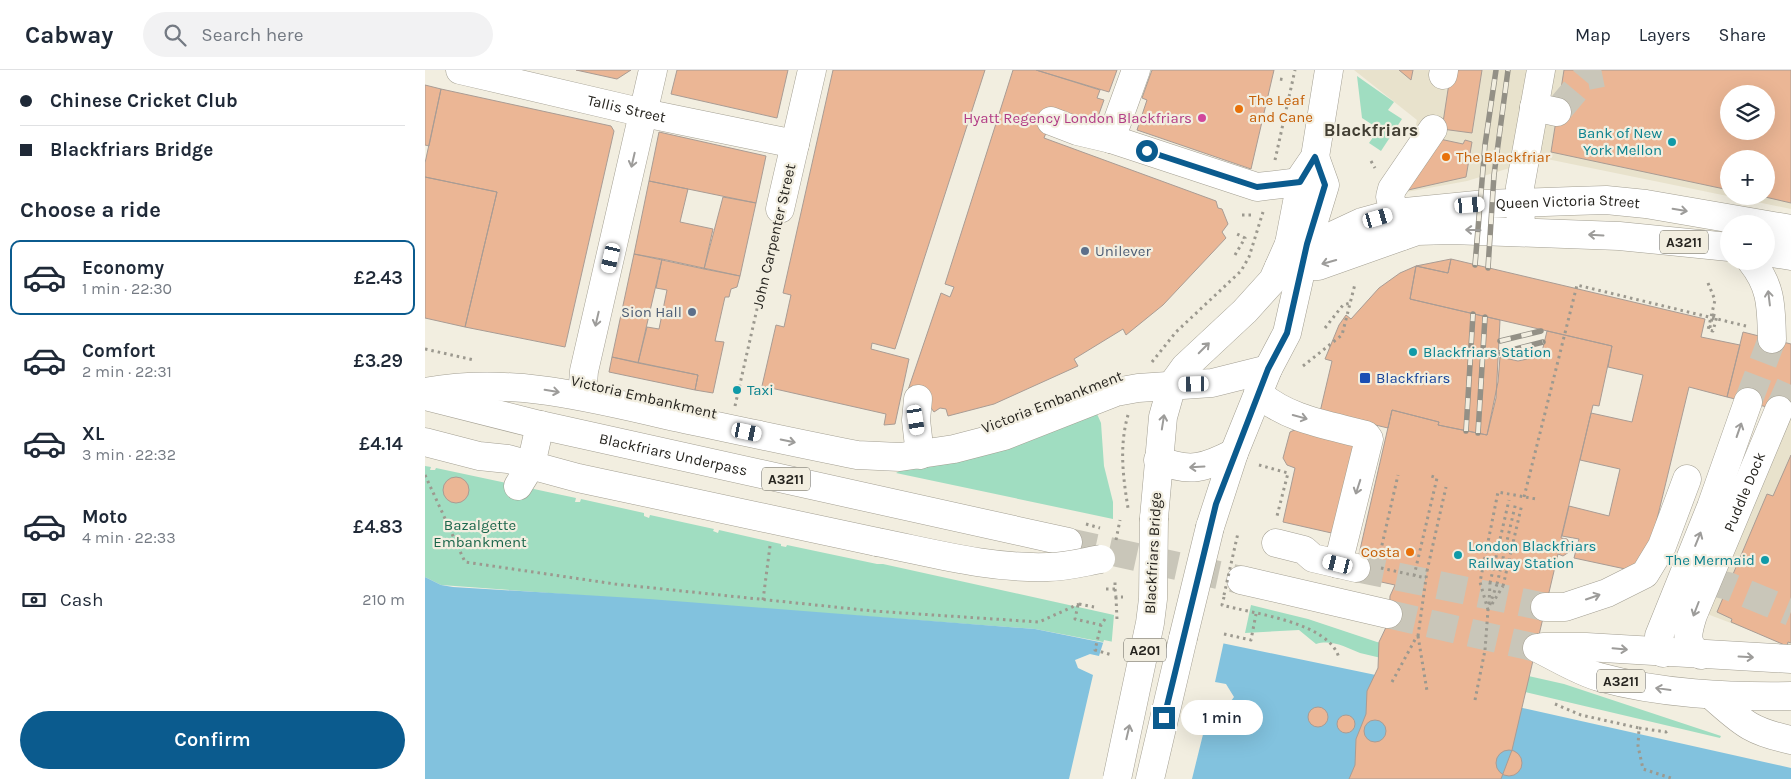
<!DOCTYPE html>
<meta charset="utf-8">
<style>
:root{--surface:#fff;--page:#f2f2f3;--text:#1f2937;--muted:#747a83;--line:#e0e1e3;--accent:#0b5b8e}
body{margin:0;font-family:Karla,sans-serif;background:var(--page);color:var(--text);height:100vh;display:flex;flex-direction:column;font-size:19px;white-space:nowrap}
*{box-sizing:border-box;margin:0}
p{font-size:16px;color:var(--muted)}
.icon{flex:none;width:28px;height:28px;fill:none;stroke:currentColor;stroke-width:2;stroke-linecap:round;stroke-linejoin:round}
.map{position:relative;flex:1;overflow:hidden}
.drawer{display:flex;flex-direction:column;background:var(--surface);width:425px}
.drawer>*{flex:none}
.guide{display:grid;align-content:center;height:110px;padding:0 20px;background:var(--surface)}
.controls{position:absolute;left:1295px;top:15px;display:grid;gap:10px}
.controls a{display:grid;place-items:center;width:55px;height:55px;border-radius:50%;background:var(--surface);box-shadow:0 5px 20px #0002;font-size:25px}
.end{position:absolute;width:22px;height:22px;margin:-11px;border:6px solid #0b5b8e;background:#fff;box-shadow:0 0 0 2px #fff}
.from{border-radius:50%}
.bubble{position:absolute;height:35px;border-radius:18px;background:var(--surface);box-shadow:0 5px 20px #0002;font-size:16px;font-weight:600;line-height:35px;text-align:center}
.car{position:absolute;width:15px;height:30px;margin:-15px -8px;border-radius:6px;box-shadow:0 0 4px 1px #0007;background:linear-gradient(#fff 24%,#345 0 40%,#fff 0 76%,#345 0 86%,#fff 0)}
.guide b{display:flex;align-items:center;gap:18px;height:48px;font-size:19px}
.guide b+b{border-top:1px solid var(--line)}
.guide i{width:12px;height:12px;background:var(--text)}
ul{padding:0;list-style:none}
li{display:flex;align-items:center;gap:15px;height:75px;margin:0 10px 8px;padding:0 10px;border:2px solid transparent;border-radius:10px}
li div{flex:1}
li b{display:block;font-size:19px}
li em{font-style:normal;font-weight:600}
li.active{border-color:var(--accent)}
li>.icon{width:45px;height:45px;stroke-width:1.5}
h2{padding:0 20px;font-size:22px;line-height:60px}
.pay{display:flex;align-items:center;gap:12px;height:55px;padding:0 20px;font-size:19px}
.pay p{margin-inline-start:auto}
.action{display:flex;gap:10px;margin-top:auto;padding:10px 20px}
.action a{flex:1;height:58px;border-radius:30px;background:var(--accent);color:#fff;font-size:20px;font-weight:600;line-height:58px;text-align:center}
header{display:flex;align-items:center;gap:30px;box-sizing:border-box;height:70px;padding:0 25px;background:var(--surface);border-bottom:1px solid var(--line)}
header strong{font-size:24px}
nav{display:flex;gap:28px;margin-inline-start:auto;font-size:18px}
.search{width:350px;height:45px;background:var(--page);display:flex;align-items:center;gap:12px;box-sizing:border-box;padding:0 18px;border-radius:28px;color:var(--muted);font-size:19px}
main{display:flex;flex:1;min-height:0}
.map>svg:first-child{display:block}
.built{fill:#e8e2cc;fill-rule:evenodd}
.green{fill:#a0ddc1}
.water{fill:#82c2de}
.pier{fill:#f2eee0}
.building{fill:#ebb695;stroke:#a99c94;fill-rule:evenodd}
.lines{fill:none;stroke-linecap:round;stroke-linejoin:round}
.minor-tunnel{stroke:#c9c6b9;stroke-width:28;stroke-dasharray:28 14;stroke-linecap:butt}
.major-tunnel{stroke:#c9c6b9;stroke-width:28;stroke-dasharray:28 14;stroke-linecap:butt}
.minor-casing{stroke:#a39f92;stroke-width:29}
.major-casing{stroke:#a39f92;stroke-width:29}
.path{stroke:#9c998f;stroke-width:3;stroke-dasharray:2.5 4;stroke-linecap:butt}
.minor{stroke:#fff;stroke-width:28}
.major{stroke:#fff;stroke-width:28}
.rail-casing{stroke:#939086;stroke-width:5.5}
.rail{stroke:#f2eee0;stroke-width:4;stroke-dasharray:11;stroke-linecap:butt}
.minor-bridge-casing{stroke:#a39f92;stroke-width:29;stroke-linecap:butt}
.major-bridge-casing{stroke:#a39f92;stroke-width:29;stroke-linecap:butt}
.path-bridge{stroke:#9c998f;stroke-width:3;stroke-dasharray:2.5 4;stroke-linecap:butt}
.minor-bridge{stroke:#fff;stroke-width:28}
.major-bridge{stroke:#fff;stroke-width:28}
.oneway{stroke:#9d9c9a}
.route{stroke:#0b5b8e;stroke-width:6}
.food-dot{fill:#e8710a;stroke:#f2eee0;stroke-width:2}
.hotel-dot{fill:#d1479c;stroke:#f2eee0;stroke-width:2}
.culture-dot{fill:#0f9aa8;stroke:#f2eee0;stroke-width:2}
.service-dot{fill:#5c6f8a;stroke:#f2eee0;stroke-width:2}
.transit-dot{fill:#1a4fb4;stroke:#f2eee0;stroke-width:2}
.labels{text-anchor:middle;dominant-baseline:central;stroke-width:4.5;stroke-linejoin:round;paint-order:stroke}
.shield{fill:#f2eee0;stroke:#636159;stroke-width:1}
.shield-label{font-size:14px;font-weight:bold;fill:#26241f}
.food-label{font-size:15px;fill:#c56008;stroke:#f2eee0;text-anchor:start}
.street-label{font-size:15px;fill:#26241f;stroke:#f2eee0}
.hotel-label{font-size:15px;fill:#b23c85;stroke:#f2eee0;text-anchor:end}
.culture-label{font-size:15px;fill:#0d838f;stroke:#f2eee0;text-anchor:start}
.service-label{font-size:15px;fill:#4e5e75;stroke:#f2eee0;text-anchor:start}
.transit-label{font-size:15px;fill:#164399;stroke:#f2eee0;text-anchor:start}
.park-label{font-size:15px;fill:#1b664b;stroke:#f2eee0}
.quarter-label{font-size:18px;font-weight:bold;fill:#423e33;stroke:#f2eee0}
</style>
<header>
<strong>Cabway</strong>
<div class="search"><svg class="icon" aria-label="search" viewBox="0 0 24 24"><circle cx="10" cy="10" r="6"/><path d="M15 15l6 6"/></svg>Search here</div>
<nav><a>Map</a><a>Layers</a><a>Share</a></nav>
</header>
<main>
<section class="drawer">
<div class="guide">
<b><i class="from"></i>Chinese Cricket Club</b>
<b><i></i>Blackfriars Bridge</b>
</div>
<h2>Choose a ride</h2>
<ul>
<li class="active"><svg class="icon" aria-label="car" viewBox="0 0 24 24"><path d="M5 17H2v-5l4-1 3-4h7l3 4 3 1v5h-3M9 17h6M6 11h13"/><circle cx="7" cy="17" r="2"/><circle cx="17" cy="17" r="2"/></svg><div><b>Economy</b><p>1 min · 22:30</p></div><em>£2.43</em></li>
<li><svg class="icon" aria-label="car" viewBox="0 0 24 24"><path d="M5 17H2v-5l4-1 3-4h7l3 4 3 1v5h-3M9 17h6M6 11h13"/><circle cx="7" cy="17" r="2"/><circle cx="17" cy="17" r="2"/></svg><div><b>Comfort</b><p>2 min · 22:31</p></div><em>£3.29</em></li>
<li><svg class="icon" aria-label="car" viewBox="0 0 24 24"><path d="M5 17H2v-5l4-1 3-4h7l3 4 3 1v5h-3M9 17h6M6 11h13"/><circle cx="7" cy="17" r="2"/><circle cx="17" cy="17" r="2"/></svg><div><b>XL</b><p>3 min · 22:32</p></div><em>£4.14</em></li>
<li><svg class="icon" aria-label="car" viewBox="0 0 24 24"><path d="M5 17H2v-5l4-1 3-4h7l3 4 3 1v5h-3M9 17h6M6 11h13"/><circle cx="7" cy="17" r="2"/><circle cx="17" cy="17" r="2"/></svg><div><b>Moto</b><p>4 min · 22:33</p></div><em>£4.83</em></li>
</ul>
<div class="pay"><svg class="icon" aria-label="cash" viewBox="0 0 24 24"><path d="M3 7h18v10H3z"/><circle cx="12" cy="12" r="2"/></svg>Cash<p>210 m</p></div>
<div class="action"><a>Confirm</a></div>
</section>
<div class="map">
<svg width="1366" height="709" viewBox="0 0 1366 709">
<rect width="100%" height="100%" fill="#f2eee0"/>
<path class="built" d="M929 0H1366V139L1117 88 1042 111 976 123 992 50ZM1304 24H1341V61H1304ZM1304 89H1341V126H1304Z
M1366 348V576L1277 542Z"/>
<path class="green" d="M932 6 969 32 963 40 977 49 956 81 944 73 954 59 937 48Z
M669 337 676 353 679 396 688 432V449L471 403 478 399 499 398 532 391Z
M0 396 6 397 5 400H10L11 398 151 428 150 432H155L156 429 219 443V446L224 448 225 445 289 459 288 461 293 463 294 460 356 474V476L361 477 362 475 452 494H458L689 545 686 580 678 572 610 559 16 515 0 507Z
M826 535 883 549 952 572 1139 614 1296 666 1295 668 935 583C921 577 906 569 891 574L874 560 820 563Z"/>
<path class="water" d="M0 507 16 515 28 517 224 529 610 559 759 589 776 584 782 570 946 604 1366 698V709H0Z"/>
<path class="pier" d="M781 568 799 571 790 612 801 614 809 627 806 631 798 634 786 632 767 709H644L668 605 653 598 650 590 665 584 674 586 679 570 760 587 767 586 774 582Z"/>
<path class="building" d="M151 0H206L192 9Z
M252 0H363L352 48 246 24Z
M408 0H560L470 279 447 273 446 279 484 289 470 354 459 355 461 344 337 316 351 255 359 257 366 225 358 223Z
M588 0H611L675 20 672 28 679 30 670 55 630 39 619 68 791 131 793 138 797 139 803 154 797 162 801 168 738 235 701 265 698 259 649 289 653 296 569 334 523 346 521 339 515 338 509 342 501 331 502 328 483 320 516 223 525 227 529 217 520 214Z
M611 0H692L684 22Z
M727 0H849L826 99 712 60 722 30 717 28Z
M974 0H988L986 10Z
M1026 0H1057L1047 63 1017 59Z
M1139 0H1366V133L1336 126H1341V89H1304V120L1126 82ZM1304 24H1341V61H1304Z
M0 15 16 19 4 76 0 75Z
M16 19 186 56 189 61 140 277 40 257 72 122 0 107V93Z
M234 62 341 86 331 133 224 111Z
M1010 68 1038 74 1040 70 1047 72 1041 107 983 120Z
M0 107 72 122 40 257 0 248Z
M224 111 263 119 255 152 288 159 279 199 209 184Z
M298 127 331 133 315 206 279 199Z
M209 184 237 189 213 293 187 287Z
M237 189 315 206 312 217 306 219 304 227H300L290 271 299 272 288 323 270 320 273 305 213 293 222 257 234 259 242 220 231 218Z
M1026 189 1280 249 1276 267 1315 275 1302 327 1264 317 1219 503 1149 488 1154 469 1137 466 1144 436 1184 446 1195 399 1155 390 1166 343 1207 352 1218 305 1183 297 1187 276 985 229 991 196 1023 203Z
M1026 189 1023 203 991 196Z
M991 196 985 229 1075 250 1071 328 1062 365 1013 355 1014 352 967 340 963 358 895 342 907 291 900 289 914 255 921 245 926 249 954 218 975 203Z
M1122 261 1187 276 1174 336 1168 335 1136 468 1142 469 1146 475 1144 482 1138 486 1133 484 1087 680 1076 709H924L930 695 931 669 941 644 942 621 953 598 954 572 964 551 965 526 970 515 929 506 967 340 1014 352 1013 355 1062 365 1073 312 1075 287 1093 291 1116 286Z
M1318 262 1366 274V343L1302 327Z
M187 287 273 305 270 320 184 302Z
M874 358 931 375 911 464 858 452 870 398 862 395 858 388 865 362Z
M1366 385V573L1363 572 1362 576 1306 552 1307 549 1292 542 1342 424 1348 426Z
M18 420a13 13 0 1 1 26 0a13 13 0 1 1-26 0Z
M883 647a10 10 0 1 1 20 0a10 10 0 1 1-20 0Z
M912 654a9 9 0 1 1 18 0a9 9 0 1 1-18 0Z
M939 661a11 11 0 1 1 22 0a11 11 0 1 1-22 0Z
M1071 693a13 13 0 1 1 26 0a13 13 0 1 1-26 0Z"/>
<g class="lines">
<path class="minor-tunnel" d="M1132 42 1162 6 1177 3
M931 498 1120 537
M1282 511 1303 516 1366 542"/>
<path class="major-tunnel" d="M1323 332 1347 269
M1354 340 1366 313
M643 472 816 510
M963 544 1112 578"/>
<defs>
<g id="minor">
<path id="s1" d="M35 0 219 43 370 74"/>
<path d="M1018 5 1019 0"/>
<path d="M1109 37 1132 42"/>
<path d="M626 51 652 61 686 69 832 117 875 112"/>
<path d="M686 69 711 0"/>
<path d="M355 139 387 0"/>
<path d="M1096 162 1095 117 1116 0"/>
<path d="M977 166 965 127 967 119 1008 59"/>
<path d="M833 323C863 350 904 355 941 365L944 369 913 494"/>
<path d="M162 327 158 314 159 301 228 0"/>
<path d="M493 329 491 350 495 385"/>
<path d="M0 372 54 386 83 389 153 408 452 472"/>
<path d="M93 416 106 395 115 355"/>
<path d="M851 473 879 480 888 488 931 498"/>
<path d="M1120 537H1140L1182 523 1220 504 1237 476 1262 409"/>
<path d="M1286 625C1317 652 1324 661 1366 670"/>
</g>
<g id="major">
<path id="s2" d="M864 174H882L907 166 937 152 970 143 1061 134 1148 131 1181 130 1221 134 1366 159"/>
<path d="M1341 182 1366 186"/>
<path d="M1326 191C1347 217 1346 237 1347 269"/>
<path d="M854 197 893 196 992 161 1026 160 1194 166 1304 177"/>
<path d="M0 322C87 306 166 328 250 347 311 360 371 373 432 385L475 387 529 379 579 366 691 322 713 318 787 313 843 299"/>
<path id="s3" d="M4 327 115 355 643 472"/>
<path d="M733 390C765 403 780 398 809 383"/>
<path d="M729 448 738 347 747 315 760 297 820 241 848 210 864 174 877 106 890 87 904 0"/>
<path d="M785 457 809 383 843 299 862 263 882 174 900 115 890 87"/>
<path d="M816 510 963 544"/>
<path d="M1118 577H1161L1366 589"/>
<path d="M1112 578C1131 587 1153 601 1174 607 1236 624 1302 627 1366 626"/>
<path d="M1238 583 1234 566 1286 437 1323 332"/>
<path id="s4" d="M1276 585C1258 575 1263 561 1268 545L1354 340"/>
<path d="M725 709 758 568"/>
</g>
</defs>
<use href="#minor" class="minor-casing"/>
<use href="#major" class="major-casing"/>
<path class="path" d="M855 9 861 10
M850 90 870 0
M946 91 950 98
M817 145H829
M810 185 820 168 812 164
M1283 213 1290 230 1283 260 1288 261 1292 246 1288 245 1284 261
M900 258 918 235 925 233
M0 279 49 290
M727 292 751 262 816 201 824 187 838 142
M878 296 917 265 930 214
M310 336 349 164
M703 345C694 376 698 407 703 438
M834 395 863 403 852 446
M0 405 40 492 190 514 448 541 614 552 654 534
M1099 427 1152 215 1321 256
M661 454 675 458
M954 488 973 405
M956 498 1001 508
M1002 501 1021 417
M989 506 1012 408 1003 405
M1065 513 1084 430
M1072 514 1091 432
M1078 516 1097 434
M690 519 691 527H698
M799 527 797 535C829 544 904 552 914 588
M338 530 345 476
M654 534 669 537
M653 535 650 549 676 555
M680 549 676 555 670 580 687 585
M799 564 826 570 831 544
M993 566 1002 621
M967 612 992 566
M1050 630 1060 580
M1130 634 1156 645 1214 658 1213 676 1218 699 1249 709
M1214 658 1241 662 1245 659"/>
<use href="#minor" class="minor"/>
<use href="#major" class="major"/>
<defs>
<path id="rail" d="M1050 195 1060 75 1071 0
M1063 198 1069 105 1083 0
M1075 271 1116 261
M1075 283 1118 272
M1041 361 1048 244
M1053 363 1060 247"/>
</defs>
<use href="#rail" class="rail-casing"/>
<use href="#rail" class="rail"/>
<defs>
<path id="minor-bridge" d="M452 472C508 483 565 499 623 497 641 497 659 492 676 489"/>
<path id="major-bridge" d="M758 568 785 457
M692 709 725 553 728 529 729 448"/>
</defs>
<use href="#minor-bridge" class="minor-bridge-casing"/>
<use href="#major-bridge" class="major-bridge-casing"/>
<path class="path-bridge" d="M691 470 695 450
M681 519H690V509
M799 525 813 463
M691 527 692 550
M1064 534 1065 513
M1067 534 1078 516
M1063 540 1055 512 1073 422 1111 429
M993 566 1002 501
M1060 580 1063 540 1072 514"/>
<use href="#minor-bridge" class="minor-bridge"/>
<use href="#major-bridge" class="major-bridge"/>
</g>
<defs><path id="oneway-shaft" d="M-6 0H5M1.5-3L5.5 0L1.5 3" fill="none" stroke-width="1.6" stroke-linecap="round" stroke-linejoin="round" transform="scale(1.25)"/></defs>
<g class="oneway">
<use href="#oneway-shaft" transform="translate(208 90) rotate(103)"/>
<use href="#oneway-shaft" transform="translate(1255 140) rotate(9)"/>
<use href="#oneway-shaft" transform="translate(1048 160) rotate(-178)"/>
<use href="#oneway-shaft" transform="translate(1171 165) rotate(-177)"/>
<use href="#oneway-shaft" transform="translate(904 192) rotate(164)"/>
<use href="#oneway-shaft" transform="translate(1344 228) rotate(-97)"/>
<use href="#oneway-shaft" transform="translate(172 249) rotate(103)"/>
<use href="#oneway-shaft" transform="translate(779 278) rotate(-45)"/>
<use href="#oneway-shaft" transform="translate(127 321) rotate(9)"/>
<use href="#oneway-shaft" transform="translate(875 347) rotate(15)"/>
<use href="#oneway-shaft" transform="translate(738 352) rotate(-81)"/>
<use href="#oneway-shaft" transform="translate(1314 360) rotate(-71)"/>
<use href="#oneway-shaft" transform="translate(363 371) rotate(12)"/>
<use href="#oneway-shaft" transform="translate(772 397) rotate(177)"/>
<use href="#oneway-shaft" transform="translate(933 417) rotate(108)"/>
<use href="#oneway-shaft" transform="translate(1273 469) rotate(-68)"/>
<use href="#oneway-shaft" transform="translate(1168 527) rotate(-19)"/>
<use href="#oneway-shaft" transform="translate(1271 539) rotate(111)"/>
<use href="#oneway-shaft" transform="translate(1195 579) rotate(5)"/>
<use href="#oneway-shaft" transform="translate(1321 587) rotate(3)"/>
<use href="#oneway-shaft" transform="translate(1238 619) rotate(-172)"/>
<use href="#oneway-shaft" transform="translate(703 662) rotate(-77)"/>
</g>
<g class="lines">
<path class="route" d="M722 81 832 117 875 112 890 87 900 115 882 174 862 263 843 299 791 434 739 648"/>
</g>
<g class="food-dot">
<circle cx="814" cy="39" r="5"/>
<circle cx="1021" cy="87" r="5"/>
<circle cx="985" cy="482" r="5"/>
</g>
<circle class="hotel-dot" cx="777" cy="48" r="5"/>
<g class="culture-dot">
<circle cx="1247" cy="72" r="5"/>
<circle cx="988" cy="282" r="5"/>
<circle cx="312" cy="320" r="5"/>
<circle cx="1033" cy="485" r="5"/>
<circle cx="1340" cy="490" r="5"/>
</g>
<g class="service-dot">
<circle cx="660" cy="181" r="5"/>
<circle cx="267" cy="242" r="5"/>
</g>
<rect class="transit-dot" x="934" y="302" width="12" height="12" rx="2.5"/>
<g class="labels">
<g class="shield">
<rect x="1235" y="160.5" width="48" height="23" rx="4"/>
<rect x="337" y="397.5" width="48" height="23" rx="4"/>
<rect x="699" y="568.5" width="42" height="23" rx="4"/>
<rect x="1172" y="599.5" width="48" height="23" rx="4"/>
</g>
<g class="shield-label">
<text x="1259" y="172">A3211</text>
<text x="361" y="409">A3211</text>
<text x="720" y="580">A201</text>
<text x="1196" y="611">A3211</text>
</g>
<g class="food-label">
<text x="824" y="30">The Leaf<tspan x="824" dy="17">and Cane</tspan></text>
<text x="1031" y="87">The Blackfriar</text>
<text x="975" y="482" text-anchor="end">Costa</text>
</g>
<g class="street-label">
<text stroke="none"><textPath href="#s1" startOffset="171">Tallis Street</textPath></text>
<text stroke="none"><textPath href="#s2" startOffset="285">Queen Victoria Street</textPath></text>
<text transform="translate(349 166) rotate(-77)">John Carpenter Street</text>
<text transform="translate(219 327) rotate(13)">Victoria Embankment</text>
<text transform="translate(627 332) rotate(-21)">Victoria Embankment</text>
<text stroke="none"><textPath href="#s3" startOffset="251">Blackfriars Underpass</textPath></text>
<text stroke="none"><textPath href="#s4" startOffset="179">Puddle Dock</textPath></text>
<text transform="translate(728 483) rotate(-87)">Blackfriars Bridge</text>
</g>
<g class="hotel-label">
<text x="767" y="48">Hyatt Regency London Blackfriars</text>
</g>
<g class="culture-label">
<text x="1237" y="63" text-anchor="end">Bank of New<tspan x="1237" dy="17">York Mellon</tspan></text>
<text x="998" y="282">Blackfriars Station</text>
<text x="322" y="320">Taxi</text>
<text x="1043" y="476">London Blackfriars<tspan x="1043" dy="17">Railway Station</tspan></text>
<text x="1330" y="490" text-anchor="end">The Mermaid</text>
</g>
<g class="service-label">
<text x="670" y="181">Unilever</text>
<text x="257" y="242" text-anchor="end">Sion Hall</text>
</g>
<g class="transit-label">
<text x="951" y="308">Blackfriars</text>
</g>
<g class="park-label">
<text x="55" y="455">Bazalgette<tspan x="55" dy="17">Embankment</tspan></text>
</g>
<g class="quarter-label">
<text x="946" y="60">Blackfriars</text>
</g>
</g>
</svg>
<div class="controls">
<a><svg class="icon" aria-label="layers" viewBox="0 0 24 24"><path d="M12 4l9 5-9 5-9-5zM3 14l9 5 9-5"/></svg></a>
<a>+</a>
<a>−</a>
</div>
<i class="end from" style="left:722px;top:81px"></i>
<i class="end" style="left:739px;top:648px"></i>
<div class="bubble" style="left:756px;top:630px;width:82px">1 min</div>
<i class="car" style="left:1045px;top:135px;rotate:85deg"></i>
<i class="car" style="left:953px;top:148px;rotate:74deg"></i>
<i class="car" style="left:186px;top:188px;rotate:193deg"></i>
<i class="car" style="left:769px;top:314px;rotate:269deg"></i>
<i class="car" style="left:491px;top:350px;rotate:171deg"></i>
<i class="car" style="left:322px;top:362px;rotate:102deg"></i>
<i class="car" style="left:913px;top:494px;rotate:284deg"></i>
</div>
</main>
